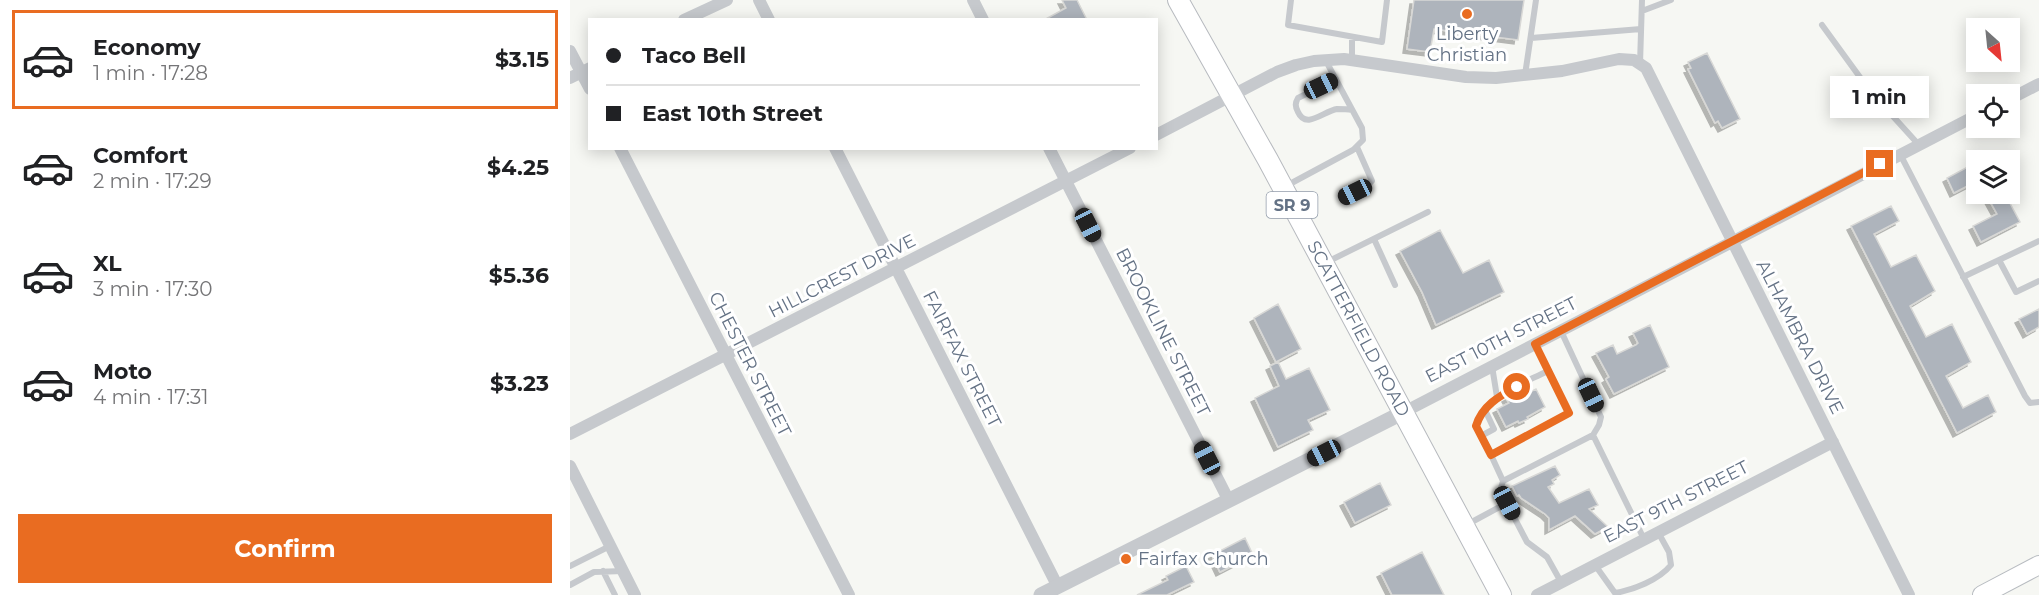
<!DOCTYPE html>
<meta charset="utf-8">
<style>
:root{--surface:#fff;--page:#f2f2f2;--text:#202124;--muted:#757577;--line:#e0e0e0;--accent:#e96c21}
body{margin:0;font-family:Montserrat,sans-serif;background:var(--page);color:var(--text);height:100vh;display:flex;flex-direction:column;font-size:22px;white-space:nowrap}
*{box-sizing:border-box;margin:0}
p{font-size:20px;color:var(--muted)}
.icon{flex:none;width:33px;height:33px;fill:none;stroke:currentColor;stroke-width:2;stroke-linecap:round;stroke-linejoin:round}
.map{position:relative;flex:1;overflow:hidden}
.panel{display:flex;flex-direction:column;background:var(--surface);width:570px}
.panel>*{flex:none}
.banner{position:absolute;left:18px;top:18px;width:570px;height:132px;border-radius:0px;box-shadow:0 3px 15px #0003;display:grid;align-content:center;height:132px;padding:0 18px;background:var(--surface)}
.needle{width:39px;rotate:153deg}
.fabs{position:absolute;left:1396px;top:18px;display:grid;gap:12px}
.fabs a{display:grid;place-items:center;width:54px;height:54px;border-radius:0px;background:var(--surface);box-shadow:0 3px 15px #0003;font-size:30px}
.end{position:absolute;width:27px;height:27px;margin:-14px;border:8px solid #e96c21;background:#fff;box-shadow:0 0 0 3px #fff}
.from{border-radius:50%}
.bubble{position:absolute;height:42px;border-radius:0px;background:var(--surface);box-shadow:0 3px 15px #0003;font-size:20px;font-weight:700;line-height:42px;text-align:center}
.car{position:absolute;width:18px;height:36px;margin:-18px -9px;border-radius:8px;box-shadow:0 0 4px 2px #0007;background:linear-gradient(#222 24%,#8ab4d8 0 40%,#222 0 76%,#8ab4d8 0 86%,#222 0)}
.banner b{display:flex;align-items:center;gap:21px;height:57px;font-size:22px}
.banner b+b{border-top:2px solid var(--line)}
.banner i{width:15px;height:15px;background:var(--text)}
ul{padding:10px 0 0;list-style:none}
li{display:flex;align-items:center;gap:18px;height:99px;margin:0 12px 9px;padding:0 6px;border:3px solid transparent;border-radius:0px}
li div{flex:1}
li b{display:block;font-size:22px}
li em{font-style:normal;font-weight:700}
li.on{border-color:var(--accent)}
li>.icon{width:54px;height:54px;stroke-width:1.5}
.primary-button{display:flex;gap:12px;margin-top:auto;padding:12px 18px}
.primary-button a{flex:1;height:69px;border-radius:0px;background:var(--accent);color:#fff;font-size:24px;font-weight:700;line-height:69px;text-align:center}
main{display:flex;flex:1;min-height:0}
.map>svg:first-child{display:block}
.building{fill:#aeb4bc;stroke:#d8d8d6;stroke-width:1.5;filter:url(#shadow)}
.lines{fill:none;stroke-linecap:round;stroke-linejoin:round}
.secondary-casing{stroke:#b8bcc1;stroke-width:20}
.primary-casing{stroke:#b7babf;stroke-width:22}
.service{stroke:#c6c9cd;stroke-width:6}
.minor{stroke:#c6c9cd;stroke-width:12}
.tertiary{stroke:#c6c9cd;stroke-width:15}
.secondary{stroke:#fff;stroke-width:18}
.primary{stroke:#fff;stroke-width:20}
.route{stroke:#e96c21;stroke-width:8}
.poi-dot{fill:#e96c21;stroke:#fff;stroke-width:2}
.labels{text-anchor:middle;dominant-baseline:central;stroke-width:6;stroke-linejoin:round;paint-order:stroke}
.shield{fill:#fff;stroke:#929caa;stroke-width:1.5}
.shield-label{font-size:16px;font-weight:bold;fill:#647285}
.poi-label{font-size:18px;fill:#647285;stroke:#fff}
.street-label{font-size:18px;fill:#647285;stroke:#fff}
</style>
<main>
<section class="panel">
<ul>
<li class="on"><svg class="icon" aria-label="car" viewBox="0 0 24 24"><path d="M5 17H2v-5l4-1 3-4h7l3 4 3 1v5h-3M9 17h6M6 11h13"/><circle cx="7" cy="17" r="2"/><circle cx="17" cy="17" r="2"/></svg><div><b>Economy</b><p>1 min · 17:28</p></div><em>$3.15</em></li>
<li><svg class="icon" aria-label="car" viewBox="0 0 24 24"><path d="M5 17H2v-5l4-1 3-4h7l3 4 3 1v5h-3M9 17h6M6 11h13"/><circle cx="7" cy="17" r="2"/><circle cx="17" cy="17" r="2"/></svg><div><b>Comfort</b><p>2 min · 17:29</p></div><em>$4.25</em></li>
<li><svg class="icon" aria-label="car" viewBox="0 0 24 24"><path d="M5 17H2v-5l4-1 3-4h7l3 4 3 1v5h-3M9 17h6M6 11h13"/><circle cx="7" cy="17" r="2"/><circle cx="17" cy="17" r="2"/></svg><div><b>XL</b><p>3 min · 17:30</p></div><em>$5.36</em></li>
<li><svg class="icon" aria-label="car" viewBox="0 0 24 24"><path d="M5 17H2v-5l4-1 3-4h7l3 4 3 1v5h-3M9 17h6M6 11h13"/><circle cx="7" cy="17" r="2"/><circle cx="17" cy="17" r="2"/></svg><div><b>Moto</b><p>4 min · 17:31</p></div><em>$3.23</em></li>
</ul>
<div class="primary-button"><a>Confirm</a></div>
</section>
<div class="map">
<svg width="1469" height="595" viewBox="0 0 1469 595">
<defs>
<filter id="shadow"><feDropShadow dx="-4" dy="4" stdDeviation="0" flood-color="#0004"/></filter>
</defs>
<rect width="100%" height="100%" fill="#f6f7f3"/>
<path class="building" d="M492 0H507L517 20H474L496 8Z
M844 0H954L948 40 864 29 860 52 837 49Z
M1137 53 1170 119 1152 128 1148 121 1145 123 1118 69 1121 68 1118 62Z
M1407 162V181L1384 193 1377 178Z
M1416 194H1435L1450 222 1411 242 1403 226 1427 214Z
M1321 206 1329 221 1304 234 1321 267 1346 255 1365 291 1340 306 1356 337 1382 324 1401 362 1376 376 1393 408 1418 395 1426 412 1387 433 1281 226Z
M870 230 893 273 919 260 934 292 866 325 852 292 830 251Z
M708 304 731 349 706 362 684 318Z
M1469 309V327L1457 334 1449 319Z
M1080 325 1099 367 1044 394 1036 379 1039 377 1026 353 1043 345 1047 354 1066 345 1068 343 1063 333Z
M708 362 716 379 739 368 760 410 738 420 743 430 708 447 685 398 709 386 700 366Z
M966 389 975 407 957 417 958 419 949 423 948 421 936 427 927 409 939 403 936 398 943 394 946 399Z
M985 466 990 475 982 480 984 484 978 487 989 503 1019 489 1028 505 1019 509 1038 527 1025 534 1005 516 979 530V518L975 514 951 498 949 495 947 496 942 486Z
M810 483 821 505 785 523 774 502Z
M675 538 683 555 650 572 642 555Z
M852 552 874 595H822L811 573Z
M616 566 624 582 597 595H567L598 580 596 576Z"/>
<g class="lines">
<defs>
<path id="secondary" d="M1412 595 1469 565"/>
<g id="primary">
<path id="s1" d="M608 0 698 160 931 595"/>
</g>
</defs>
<use href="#secondary" class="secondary-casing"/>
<use href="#primary" class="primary-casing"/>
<path class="service" d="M721 0 718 25 812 42 817 0
M1072 11 1101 0
M1252 25 1300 91 1349 145
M961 38 1071 29
M782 60V37
M1070 64 1072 0
M955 75 966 0
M766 79 728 98C725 103 725 106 728 112 736 130 754 111 767 109 772 109 777 109 782 110
M1330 154 1455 396 1460 403 1469 402
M716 186 783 150 793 140 792 128 756 61
M773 198 797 186 802 181 787 147
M804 239 825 285
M1429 260 1446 292 1469 281
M757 262 858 212
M1393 277 1469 241
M922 366 927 397
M915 410 924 429 911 436 906 426C915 395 952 384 978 371
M1023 435 1074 539
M911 436 921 455 999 413 965 344
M921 455 933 481 1023 435 1029 425 1031 417 991 331
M933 481 931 488 933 496 957 542 977 557 991 582
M898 524 937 503
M1025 565 1045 593C1063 590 1089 580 1101 565L1099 552 1088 532
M0 566 40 546
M33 571 45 595
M0 585 24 572 53 571"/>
<path class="minor" d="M189 0 199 20
M403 0 413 20
M114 20 157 0
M0 51 20 89
M0 78 20 68
M1440 99 1469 84
M586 135 707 72 726 65 744 61 774 59 896 77 926 78 992 71 1049 59 1064 60 1076 68 1339 595
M50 148 279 595
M265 148 488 587
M479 148 659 501
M834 412 1407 115
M0 434 560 148
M0 466 65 595
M967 595 1263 442"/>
<path class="tertiary" d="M471 595 834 412"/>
<use href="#secondary" class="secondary"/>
<use href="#primary" class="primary"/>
</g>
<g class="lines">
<path class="route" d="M947 387C929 396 912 406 906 426L921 455 999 413 965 344 1310 164"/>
</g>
<g class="poi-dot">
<circle cx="897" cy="14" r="6"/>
<circle cx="556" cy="559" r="6"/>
</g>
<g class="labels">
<rect class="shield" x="696.5" y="192" width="51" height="26" rx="4.5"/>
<g class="shield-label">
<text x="722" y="205">SR 9</text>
</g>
<g class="poi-label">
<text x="897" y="34">Liberty<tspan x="897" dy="21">Christian</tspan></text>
<text x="568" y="559" text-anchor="start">Fairfax Church</text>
</g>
<g class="street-label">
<text transform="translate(272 276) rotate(-27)">HILLCREST DRIVE</text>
<text stroke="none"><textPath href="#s1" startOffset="375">SCATTERFIELD ROAD</textPath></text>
<text transform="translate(593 332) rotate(63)">BROOKLINE STREET</text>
<text transform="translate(1230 337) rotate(63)">ALHAMBRA DRIVE</text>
<text transform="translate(931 340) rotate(-27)">EAST 10TH STREET</text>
<text transform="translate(392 359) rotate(63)">FAIRFAX STREET</text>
<text transform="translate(180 364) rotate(63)">CHESTER STREET</text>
<text transform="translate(1106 502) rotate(-27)">EAST 9TH STREET</text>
</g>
</g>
</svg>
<div class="fabs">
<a><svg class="needle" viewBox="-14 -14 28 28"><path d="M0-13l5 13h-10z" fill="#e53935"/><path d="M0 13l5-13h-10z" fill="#757577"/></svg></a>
<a><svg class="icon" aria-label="locate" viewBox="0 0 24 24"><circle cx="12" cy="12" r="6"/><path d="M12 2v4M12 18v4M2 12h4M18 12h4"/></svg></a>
<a><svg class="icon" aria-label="layers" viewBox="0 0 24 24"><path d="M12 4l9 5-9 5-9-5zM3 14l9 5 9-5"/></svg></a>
</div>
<i class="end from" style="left:947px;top:387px"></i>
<i class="end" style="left:1310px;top:164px"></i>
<div class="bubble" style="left:1260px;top:76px;width:99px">1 min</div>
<i class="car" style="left:751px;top:86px;rotate:65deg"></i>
<i class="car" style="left:785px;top:192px;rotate:244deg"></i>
<i class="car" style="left:518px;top:225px;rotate:153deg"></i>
<i class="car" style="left:1021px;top:395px;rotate:155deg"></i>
<i class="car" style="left:754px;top:453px;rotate:243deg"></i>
<i class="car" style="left:637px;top:458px;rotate:333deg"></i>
<i class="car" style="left:937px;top:503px;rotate:152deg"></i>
<div class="banner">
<b><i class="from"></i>Taco Bell</b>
<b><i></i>East 10th Street</b>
</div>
</div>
</main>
